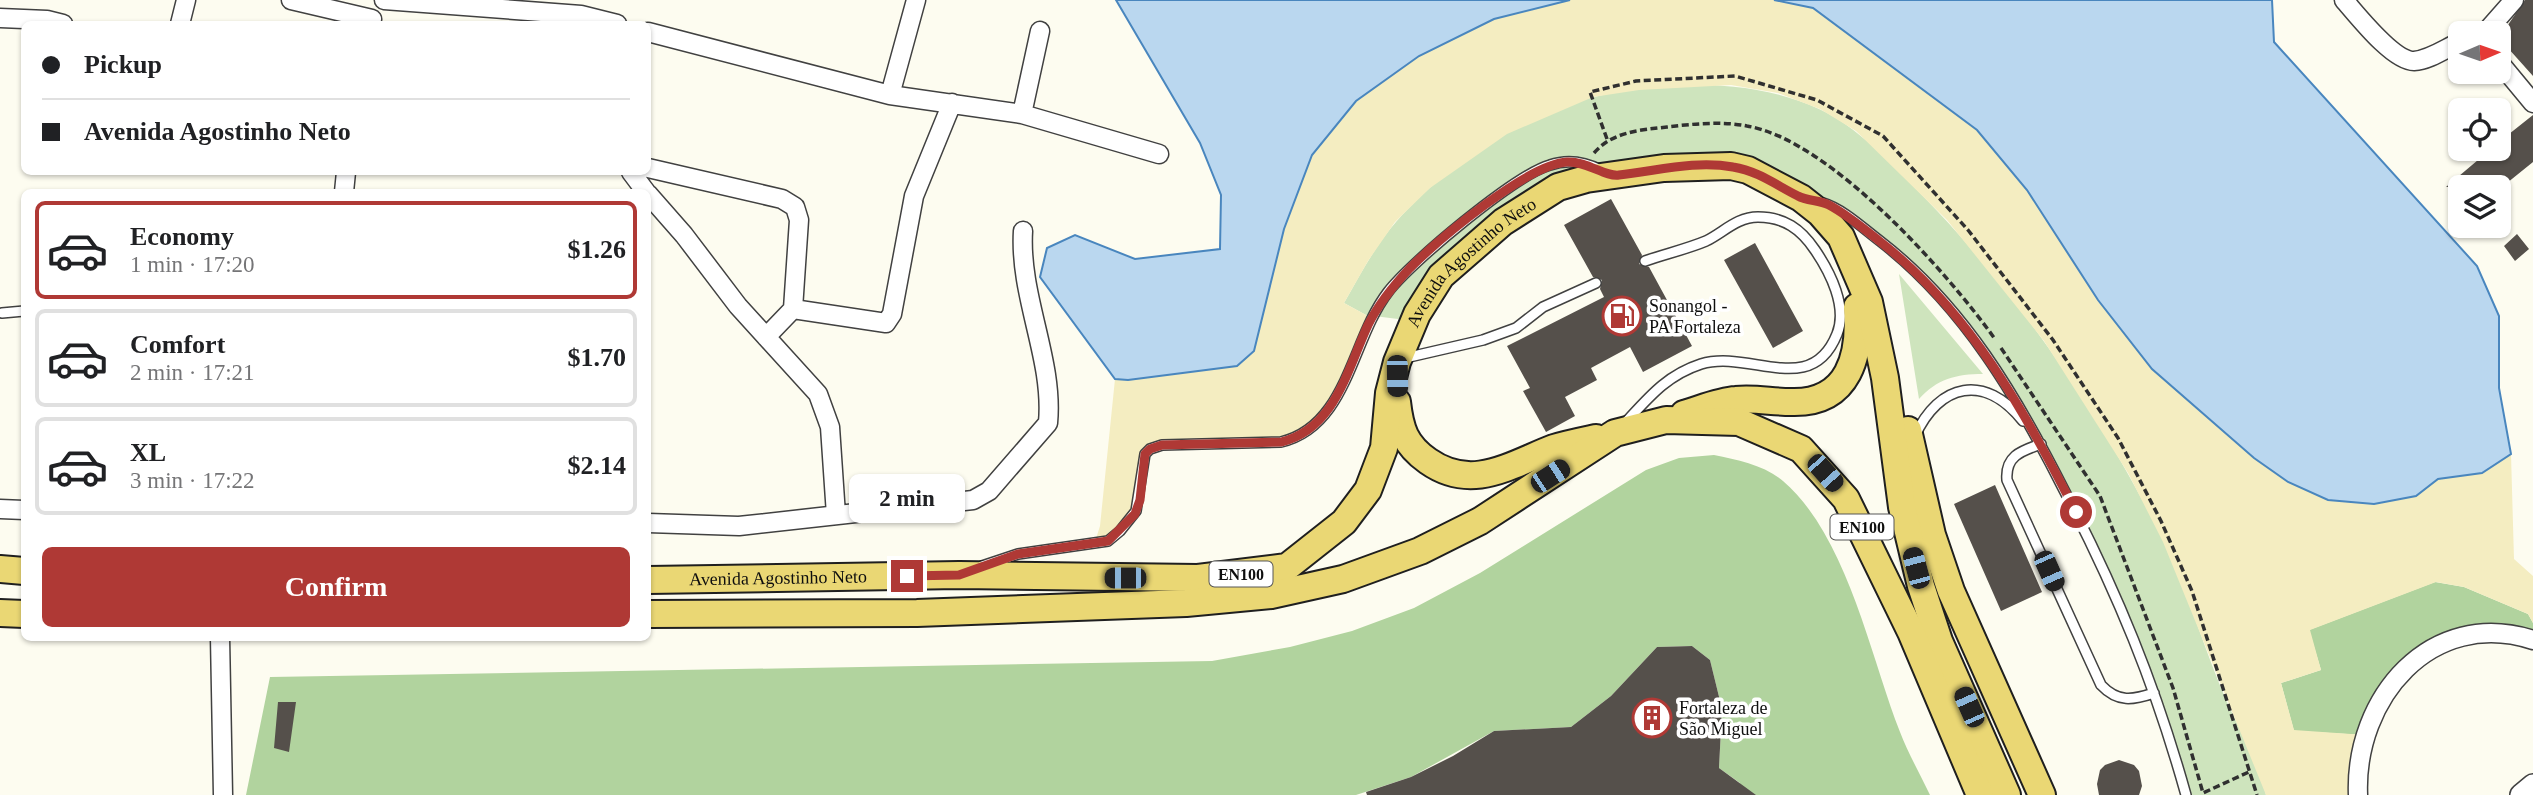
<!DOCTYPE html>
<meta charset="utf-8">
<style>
:root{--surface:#fff;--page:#f2f2f2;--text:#202124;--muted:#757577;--line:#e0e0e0;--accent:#af3935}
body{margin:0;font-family:Georgia,serif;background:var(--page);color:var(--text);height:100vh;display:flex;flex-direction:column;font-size:26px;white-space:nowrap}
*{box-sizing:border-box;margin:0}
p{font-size:23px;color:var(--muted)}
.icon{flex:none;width:38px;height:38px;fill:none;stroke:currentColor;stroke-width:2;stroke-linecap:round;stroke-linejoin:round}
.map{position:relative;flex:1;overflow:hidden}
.side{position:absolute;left:21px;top:189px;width:630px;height:452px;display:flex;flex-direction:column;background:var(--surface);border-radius:10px;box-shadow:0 2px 5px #0004}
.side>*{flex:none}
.banner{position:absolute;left:21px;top:21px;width:630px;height:154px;border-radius:10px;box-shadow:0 2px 5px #0004;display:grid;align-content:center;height:154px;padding:0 21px;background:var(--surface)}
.needle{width:46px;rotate:88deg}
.fabs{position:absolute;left:2448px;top:21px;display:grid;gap:14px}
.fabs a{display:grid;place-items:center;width:63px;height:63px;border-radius:10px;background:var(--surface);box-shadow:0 2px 5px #0004;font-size:35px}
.end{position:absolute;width:32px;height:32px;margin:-16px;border:9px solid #af3935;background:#fff;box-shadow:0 0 0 4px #fff}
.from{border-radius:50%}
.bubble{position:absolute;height:49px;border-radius:10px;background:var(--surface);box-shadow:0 2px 5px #0004;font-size:23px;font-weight:700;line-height:49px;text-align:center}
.car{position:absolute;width:21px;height:42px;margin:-21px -10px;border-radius:9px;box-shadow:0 0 5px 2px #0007;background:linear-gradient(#222 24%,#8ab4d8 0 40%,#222 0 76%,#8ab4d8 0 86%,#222 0)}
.banner b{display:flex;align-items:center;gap:24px;height:66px;font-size:26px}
.banner b+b{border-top:2px solid var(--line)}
.banner i{width:18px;height:18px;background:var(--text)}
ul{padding:12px 0 0;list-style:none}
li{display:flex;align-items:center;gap:21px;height:98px;margin:0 14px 10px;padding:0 7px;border:4px solid var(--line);border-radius:10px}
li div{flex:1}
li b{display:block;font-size:26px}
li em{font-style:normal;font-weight:700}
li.selected{border-color:var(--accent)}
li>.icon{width:63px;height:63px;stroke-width:1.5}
.button{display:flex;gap:14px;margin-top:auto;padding:14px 21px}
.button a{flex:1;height:80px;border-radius:10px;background:var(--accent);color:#fff;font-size:28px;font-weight:700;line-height:80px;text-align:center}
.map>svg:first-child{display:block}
.green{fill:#cee4bd}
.forest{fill:#b1d39e}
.sand{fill:#f4edc1}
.water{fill:#bad7ef;stroke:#4986be;stroke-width:2}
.building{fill:#55504b}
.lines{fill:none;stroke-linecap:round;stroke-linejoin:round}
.service-casing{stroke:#414141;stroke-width:12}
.minor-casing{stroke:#414141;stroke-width:21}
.tertiary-casing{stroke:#414141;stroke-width:24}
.primary-casing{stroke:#1f1f1f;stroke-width:30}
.path{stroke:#303030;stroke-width:3.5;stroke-dasharray:7 3.5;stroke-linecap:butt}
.service{stroke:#fff;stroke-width:9}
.minor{stroke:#fff;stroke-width:18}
.tertiary{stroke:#fff;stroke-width:21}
.primary{stroke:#ead774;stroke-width:26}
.route{stroke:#af3935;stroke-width:9}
.labels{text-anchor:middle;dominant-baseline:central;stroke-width:7;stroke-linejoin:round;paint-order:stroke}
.shield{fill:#fff;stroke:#565656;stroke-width:2}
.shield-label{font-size:16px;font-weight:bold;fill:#0e0e0e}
.street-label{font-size:18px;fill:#0e0e0e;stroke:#fff}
.poi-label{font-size:18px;fill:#0e0e0e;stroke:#fff;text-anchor:start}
</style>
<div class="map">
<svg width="2533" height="795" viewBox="0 0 2533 795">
<rect width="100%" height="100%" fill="#fdfcf0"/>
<path class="green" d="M1685 84C1732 85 1776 89 1819 109 1858 127 1887 160 1917 190 2016 290 2100 413 2163 540 2185 586 2200 635 2219 683 2233 720 2257 756 2266 795H2186L2111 581 2002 377 1924 280 1827 204 1768 178 1615 176 1503 222 1414 321 1366 315 1344 303C1360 275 1375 246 1396 222 1445 166 1522 114 1594 97 1624 90 1655 88 1685 84Z
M1899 274 1983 374C1956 374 1937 379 1919 399Z"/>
<path class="forest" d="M1714 455C1738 460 1764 465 1783 481 1847 536 1870 655 1900 732 1908 753 1920 774 1930 795H1740V783L1719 768 1722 709 1710 660 1692 646 1657 647 1611 696 1571 727 1494 731 1411 777 1356 795H246L270 677 1212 661 1290 647 1352 631 1414 608 1480 573 1646 470 1679 458Z
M2435 582 2464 587 2528 614 2533 623V640L2493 633 2412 664 2365 735 2294 731 2281 683 2321 670 2309 630Z"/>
<path class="sand" d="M1570 0H1774L1813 8 1977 130 2027 190 2098 300 2152 369 2254 458 2416 496 2438 479 2482 473 2511 454 2514 559 2533 576V623L2528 614 2464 587 2436 582 2310 630 2321 670 2281 683 2294 730 2365 735 2359 795H2266L2163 542 2128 473 2044 341 1947 220 1856 131 1820 109 1778 93 1731 85 1639 90 1593 97 1507 134 1430 188 1395 222 1368 261 1344 303 1366 315 1370 322 1331 406 1298 438 1150 449 1140 500 1120 531 1094 545 1100 526 1115 379 1183 373 1284 229 1312 155 1356 101 1419 56 1494 18Z"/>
<path class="water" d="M1116 0H1570L1494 19 1419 56 1356 101 1312 155 1284 229 1254 351 1237 366 1128 380 1115 379 1040 277 1047 248 1075 235 1135 259 1220 249 1221 195 1200 143Z
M1774 0H2272L2274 42 2477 266 2499 316V388L2511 454 2482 473 2438 479 2416 496 2374 504 2328 500 2288 482 2254 458 2152 369 2098 300 2027 190 1977 130 1813 8Z"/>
<path class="building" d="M2525 0H2533V76L2499 38Z
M2533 115V162L2502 187H2446L2491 149H2499V142Z
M1611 199 1642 255 1639 264 1649 267 1692 346 1643 372 1630 347 1591 368 1597 380 1565 397 1575 416 1546 432 1523 391 1530 388 1507 346 1604 297 1600 289 1602 280 1593 277 1564 225Z
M2517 234 2529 249 2515 261 2504 246Z
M1755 243 1803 331 1773 348 1724 260Z
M1995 485 2042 592 2001 611 1954 504Z
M1692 646 1710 660 1722 709 1719 768 1756 795H1367L1366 792 1411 777 1453 756 1494 731 1571 727 1611 696 1657 647Z
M278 702H296L289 752 274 748Z
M2119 760 2134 765 2139 771 2142 786 2139 795H2099L2097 784 2100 770 2105 765Z"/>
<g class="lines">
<defs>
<path id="service" d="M1823 203C1843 209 1864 229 1880 241 1964 306 2017 397 2064 490 2117 592 2155 684 2186 795
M2 313 24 311
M1405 358 1483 340 1516 328 1543 307 1596 283
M1626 422C1649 397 1667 375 1701 364 1750 349 1811 399 1837 334 1848 307 1830 272 1815 250 1801 229 1784 217 1758 217 1737 217 1724 232 1706 241 1687 249 1665 254 1645 261
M1915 436C1939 383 1985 373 2023 421
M2041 444C2021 451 2005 456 2007 480L2101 685C2118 703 2133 700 2154 693
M982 566 1018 554 1108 541 1120 531 1136 511 1145 454 1150 449 1162 445 1281 442C1348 426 1351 340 1388 292 1411 262 1515 175 1550 165 1567 159 1585 162 1601 170"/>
<path id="minor" d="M291 0 372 19
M384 0 581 15 617 24
M2344 0C2358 16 2393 61 2414 61 2430 60 2446 48 2460 42
M0 18 47 20 63 24
M180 24 186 0
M648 32 890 95 1022 114 1159 154
M2485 33 2514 0
M2499 62 2533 103
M890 95 916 0
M1022 114 1040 31
M648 168 782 199 795 207 799 220 793 309 886 323 892 314 914 196 952 103
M631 172 646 192
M344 192 346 172
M648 194 684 235 738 306 818 394 830 427 836 515
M766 337 793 309
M0 509 24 510
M648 523 739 526 973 500 989 491 1048 423C1054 359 1019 297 1023 231
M220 637 223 795
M2358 795C2354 698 2431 607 2533 640"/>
<path id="tertiary" d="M2521 795 2533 785"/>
<g id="primary">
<path d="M1397 402C1400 429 1405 445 1428 461 1472 492 1510 465 1554 448 1567 444 1582 441 1596 438"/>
<path d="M1684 414C1701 409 1719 401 1736 400 1755 398 1772 402 1791 402 1850 404 1861 354 1857 307"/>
<path d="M1908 430 1932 535 1951 591 2042 795"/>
<path d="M0 569 24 571"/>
<path id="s1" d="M648 580 959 575 1198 578 1287 567 1344 522 1368 490 1384 448 1389 393 1397 362 1417 314 1441 276 1503 222 1558 187 1586 179 1664 168 1731 166 1748 170 1801 198 1820 213 1841 237 1869 302 1885 378 1902 507 1921 586 1939 641 2007 795"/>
<path d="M0 613 24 614"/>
<path d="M648 614 917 613 1186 603 1271 595 1343 579 1420 551 1480 521 1615 433 1666 420 1739 422 1801 449 1846 499 1911 632 1980 795"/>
</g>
</defs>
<use href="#service" class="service-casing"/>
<use href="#minor" class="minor-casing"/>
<use href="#tertiary" class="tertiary-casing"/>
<use href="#primary" class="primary-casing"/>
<path class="path" d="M1607 139 1590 92 1636 81 1735 76 1817 100 1883 136 1968 230 2053 340 2118 438 2161 521 2192 591 2257 795
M1594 153C1612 132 1639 130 1667 127 1692 124 1722 121 1747 126 1830 140 1947 272 1995 339
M2001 348 2100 496 2173 688 2203 793 2251 771"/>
<use href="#service" class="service"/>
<use href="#minor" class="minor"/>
<use href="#tertiary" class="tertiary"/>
<use href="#primary" class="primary"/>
</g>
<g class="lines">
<path class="route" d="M907 576 959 575 1018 554 1108 541 1135 514 1140 500 1145 454 1150 449 1162 445 1281 442C1335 429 1347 370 1368 325 1379 303 1394 285 1410 268 1439 239 1528 164 1567 162 1587 161 1605 177 1619 175 1657 171 1695 160 1733 167 1758 171 1776 185 1798 196 1807 201 1819 200 1829 205 1846 214 1863 228 1878 240 1970 311 2024 411 2076 512"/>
</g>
<defs>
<symbol id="fuel-ring" viewBox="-11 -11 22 22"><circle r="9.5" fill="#fff" stroke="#af3935" stroke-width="1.5"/><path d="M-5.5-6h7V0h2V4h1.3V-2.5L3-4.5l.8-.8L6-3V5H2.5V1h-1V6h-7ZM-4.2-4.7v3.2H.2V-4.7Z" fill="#af3935"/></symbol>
<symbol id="building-ring" viewBox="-11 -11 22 22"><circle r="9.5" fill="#fff" stroke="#af3935" stroke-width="1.5"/><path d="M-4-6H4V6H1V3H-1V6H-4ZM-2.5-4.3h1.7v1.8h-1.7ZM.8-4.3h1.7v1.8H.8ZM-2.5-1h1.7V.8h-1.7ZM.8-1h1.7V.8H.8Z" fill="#af3935"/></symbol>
</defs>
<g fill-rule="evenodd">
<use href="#fuel-ring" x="1600" y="294" width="44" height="44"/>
<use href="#building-ring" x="1630" y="696" width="44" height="44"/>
</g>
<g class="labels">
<g class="shield">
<rect x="1830.5" y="514.5" width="63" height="25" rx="5"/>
<rect x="1209.5" y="561.5" width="63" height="25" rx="5"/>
</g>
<g class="shield-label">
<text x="1862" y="527">EN100</text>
<text x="1241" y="574">EN100</text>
</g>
<g class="street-label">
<text stroke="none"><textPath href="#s1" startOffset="1012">Avenida Agostinho Neto</textPath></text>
<text stroke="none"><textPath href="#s1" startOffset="130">Avenida Agostinho Neto</textPath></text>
</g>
<g class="poi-label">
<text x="1649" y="306">Sonangol -<tspan x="1649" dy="21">PA Fortaleza</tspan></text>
<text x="1679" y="708">Fortaleza de<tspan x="1679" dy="21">São Miguel</tspan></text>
</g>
</g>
</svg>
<div class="fabs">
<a><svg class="needle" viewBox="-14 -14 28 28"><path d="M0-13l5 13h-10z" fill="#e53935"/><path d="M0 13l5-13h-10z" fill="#757577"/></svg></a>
<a><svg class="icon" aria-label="locate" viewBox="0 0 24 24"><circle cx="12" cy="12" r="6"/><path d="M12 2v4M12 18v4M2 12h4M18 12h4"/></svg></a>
<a><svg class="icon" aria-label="layers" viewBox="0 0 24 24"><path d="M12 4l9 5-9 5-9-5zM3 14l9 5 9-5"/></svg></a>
</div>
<i class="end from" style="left:2076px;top:512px"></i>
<i class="end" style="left:907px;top:576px"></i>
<div class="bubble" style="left:849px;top:474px;width:116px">2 min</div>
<i class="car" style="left:1397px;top:376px;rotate:179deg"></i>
<i class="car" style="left:1825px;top:473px;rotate:138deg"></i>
<i class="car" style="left:1550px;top:476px;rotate:57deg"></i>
<i class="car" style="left:1916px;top:568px;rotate:345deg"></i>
<i class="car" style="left:2049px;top:571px;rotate:156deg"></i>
<i class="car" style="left:1125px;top:578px;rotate:270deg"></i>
<i class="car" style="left:1969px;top:707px;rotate:336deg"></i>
<div class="banner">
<b><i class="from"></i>Pickup</b>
<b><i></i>Avenida Agostinho Neto</b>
</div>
<section class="side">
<ul>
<li class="selected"><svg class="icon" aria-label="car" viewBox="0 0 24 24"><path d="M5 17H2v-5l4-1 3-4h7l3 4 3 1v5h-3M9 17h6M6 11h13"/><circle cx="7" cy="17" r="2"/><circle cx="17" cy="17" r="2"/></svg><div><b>Economy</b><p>1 min · 17:20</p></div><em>$1.26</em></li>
<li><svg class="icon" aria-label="car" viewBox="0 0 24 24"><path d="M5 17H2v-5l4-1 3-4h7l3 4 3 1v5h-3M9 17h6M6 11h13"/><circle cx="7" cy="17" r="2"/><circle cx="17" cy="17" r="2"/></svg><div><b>Comfort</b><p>2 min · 17:21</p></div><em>$1.70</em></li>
<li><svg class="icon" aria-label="car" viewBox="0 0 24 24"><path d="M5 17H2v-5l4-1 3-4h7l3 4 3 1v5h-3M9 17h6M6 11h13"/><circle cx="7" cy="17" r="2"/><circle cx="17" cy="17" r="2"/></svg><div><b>XL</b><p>3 min · 17:22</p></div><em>$2.14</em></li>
</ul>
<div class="button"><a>Confirm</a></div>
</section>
</div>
